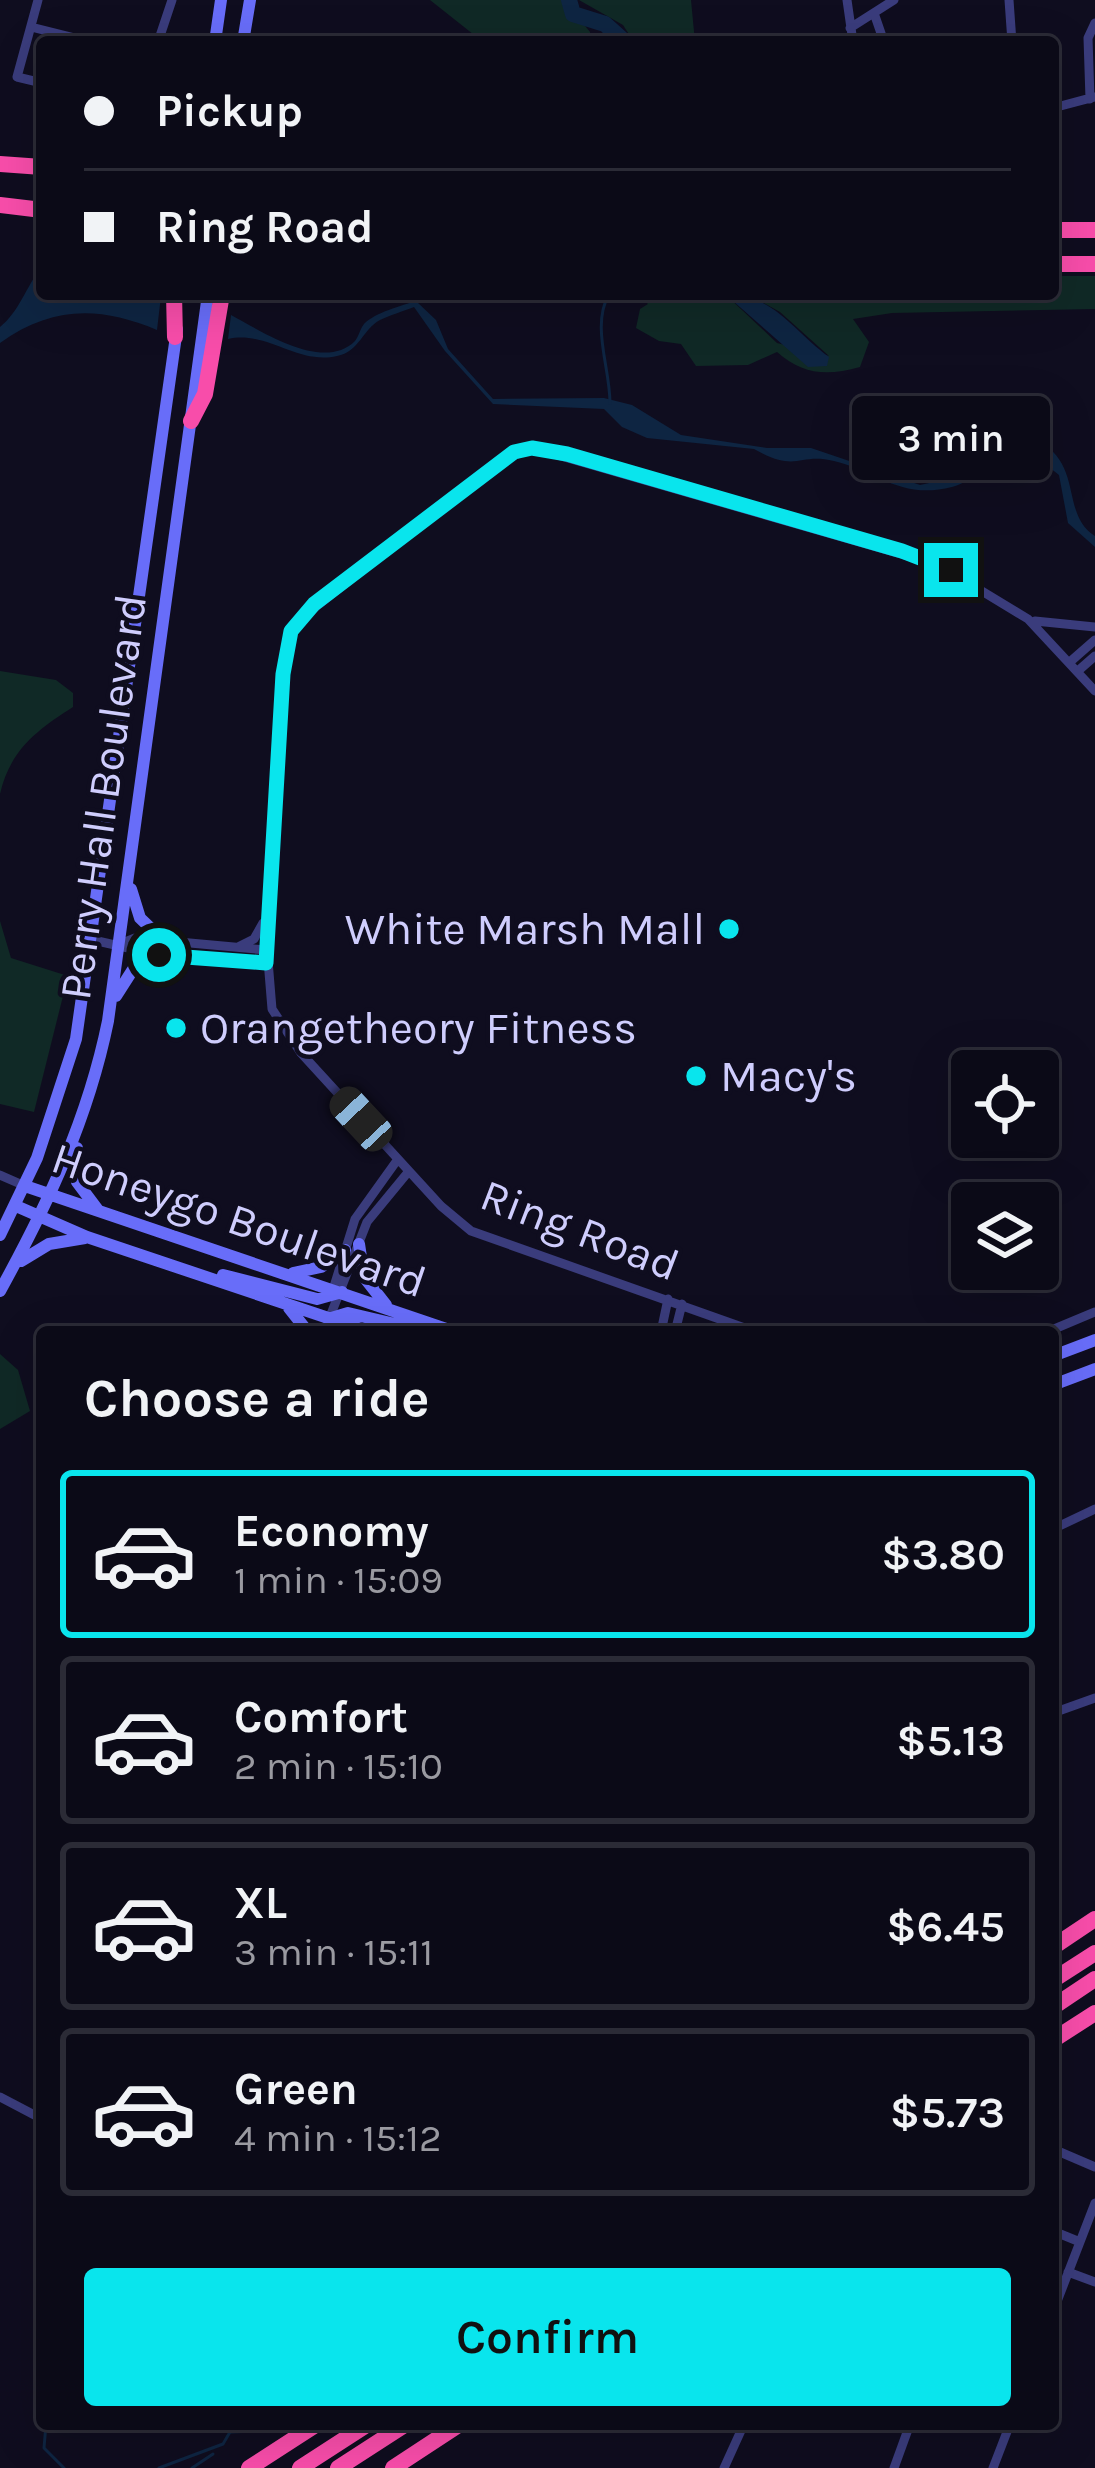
<!DOCTYPE html>
<meta charset="utf-8">
<style>
:root{--surface:#0b0a17;--page:#141320;--text:#f1f3f6;--muted:#9a9aa1;--line:#2b2b36;--accent:#09e5ed}
body{margin:0;font-family:Karla,sans-serif;background:var(--page);color:var(--text);height:100vh;display:flex;flex-direction:column;font-size:45px;white-space:nowrap}
*{box-sizing:border-box;margin:0}
p{font-size:39px;color:var(--muted)}
.icon{flex:none;width:66px;height:66px;fill:none;stroke:currentColor;stroke-width:2;stroke-linecap:round;stroke-linejoin:round}
.map{position:relative;flex:1;overflow:hidden}
.side{position:absolute;left:36px;top:1326px;width:1023px;height:1104px;display:flex;flex-direction:column;background:var(--surface);border-radius:12px;box-shadow:0 12px 48px #0002,0 0 0 3px var(--line)}
.side>*{flex:none}
.banner{position:absolute;left:36px;top:36px;width:1023px;height:264px;border-radius:12px;box-shadow:0 12px 48px #0002,0 0 0 3px var(--line);display:grid;align-content:center;height:264px;padding:0 48px;background:var(--surface)}
.buttons{position:absolute;left:951px;top:1050px;display:grid;gap:24px}
.buttons a{display:grid;place-items:center;width:108px;height:108px;border-radius:12px;background:var(--surface);box-shadow:0 12px 48px #0002,0 0 0 3px var(--line);font-size:60px}
.end{position:absolute;width:54px;height:54px;margin:-27px;border:15px solid #09e5ed;background:#111;box-shadow:0 0 0 6px #111}
.from{border-radius:50%}
.bubble{position:absolute;height:84px;border-radius:12px;background:var(--surface);box-shadow:0 12px 48px #0002,0 0 0 3px var(--line);font-size:39px;font-weight:600;line-height:84px;text-align:center}
.car{position:absolute;width:36px;height:72px;margin:-36px -18px;border-radius:15px;box-shadow:0 0 9px 3px #0007;background:linear-gradient(#222 24%,#8ab4d8 0 40%,#222 0 76%,#8ab4d8 0 86%,#222 0)}
.banner b{display:flex;align-items:center;gap:42px;height:114px;font-size:45px}
.banner b+b{border-top:3px solid var(--line)}
.banner i{width:30px;height:30px;background:var(--text)}
ul{padding:0;list-style:none}
li{display:flex;align-items:center;gap:36px;height:168px;margin:0 24px 18px;padding:0 24px;border:6px solid var(--line);border-radius:12px}
li div{flex:1}
li b{display:block;font-size:45px}
li em{font-style:normal;font-weight:600}
li.active{border-color:var(--accent)}
li>.icon{width:108px;height:108px;stroke-width:1.5}
h2{padding:0 48px;font-size:54px;line-height:144px}
.button{display:flex;gap:24px;margin-top:auto;padding:24px 48px}
.button a{flex:1;height:138px;border-radius:12px;background:var(--accent);color:#111;font-size:48px;font-weight:600;line-height:138px;text-align:center}
.map>svg:first-child{display:block}
.green{fill:#102926}
.water{fill:#0e2542}
.lines{fill:none;stroke-linecap:round;stroke-linejoin:round}
.stream{stroke:#0e2542;stroke-width:3}
.river{stroke:#0e2542;stroke-width:16}
.street{stroke:#3a3c7c;stroke-width:9}
.secondary{stroke:#686df9;stroke-width:12}
.highway{stroke:#f84daa;stroke-width:16}
.route{stroke:#09e5ed;stroke-width:15}
.poi-dot{fill:#09e5ed;stroke:#0f0d1f;stroke-width:4.5}
.labels{text-anchor:middle;dominant-baseline:central;stroke-width:9;stroke-linejoin:round;paint-order:stroke}
.street-label{font-size:45px;fill:#cfcdfd;stroke:#0f0d1f}
.poi-label{font-size:45px;fill:#cfcdfd;stroke:#0f0d1f;text-anchor:start}
</style>
<div class="map">
<svg width="1095" height="2468" viewBox="0 0 1095 2468">
<rect width="100%" height="100%" fill="#0f0d1f"/>
<path class="green" d="M430 0H564L590 32V42H483Z
M579 0H691L695 42H634L623 25Z
M1053 276H1095V309L892 313 853 319 869 342 860 367C827 376 803 375 777 352L748 365 696 366 681 344 659 341 636 328 640 309 648 304 638 294H725L777 343 829 356 780 312 748 294H1053Z
M0 671 56 680 73 693V707C37 730 10 750 0 794Z
M0 921 11 958 68 976 34 1112 0 1104Z
M0 1354 18 1370 30 1411 0 1429Z"/>
<path class="water" d="M42 266V294L161 296 157 330C99 306 52 306 0 343V327C19 312 26 287 42 266Z
M725 294C774 294 793 331 829 357L827 366 808 367Z
M416 301 436 320 448 349 493 399 604 398 632 405 681 435 767 448H811L920 485 962 476 1003 441H1038C1084 465 1060 514 1095 536V547L1068 523 1059 475 1025 448C994 448 981 480 952 487 901 500 878 472 834 461 798 452 798 474 754 449L647 438 622 427 604 409 493 404 445 351 414 307C404 311 390 315 380 320 363 329 359 352 337 356 297 365 267 330 228 339L231 315C260 330 323 373 355 341 359 336 360 329 364 324 374 313 403 305 416 301Z"/>
<g class="lines">
<path class="stream" d="M609 294C591 326 610 367 610 403
M42 2356 37 2372 42 2417
M46 2424 44 2448 64 2468
M159 2468 223 2444 230 2432 256 2431
M192 2468 213 2454"/>
<path class="river" d="M569 0 573 14 605 24 625 42"/>
<path class="street" d="M38 0 17 77 38 82 42 69
M847 0 853 42
M1009 0 1012 42
M874 13 884 42
M31 27 91 42
M850 28 894 0
M158 42 172 0
M1090 99 1088 38 1095 23
M1053 108 1094 97
M1035 621 1095 627
M1071 661 1095 640
M1079 670 1095 656
M93 940 159 955 266 963
M120 944 135 938 266 950
M238 947 254 939 263 923
M0 1175 25 1186
M331 1296 355 1219 398 1159
M324 1332 367 1222 409 1171
M661 1332 668 1299
M675 1332 682 1304
M756 1332 471 1231 441 1206 301 1053 272 1009 266 936 284 664 294 624 502 460 533 448 939 565 1028 619 1095 691
M1047 1332 1095 1312
M1053 1529 1095 1509
M1053 1713 1095 1698
M0 2097 42 2119
M1053 2149 1095 2167
M1053 2231 1080 2242
M1068 2272 1095 2282
M1053 2312 1095 2203
M724 2468 744 2424
M894 2468 910 2424
M993 2468 1010 2424"/>
<path class="secondary" d="M215 42 221 0
M243 42 250 0
M131 889 140 918 164 941
M116 996 132 971 159 955
M77 1148V1182L98 1210
M25 1186 455 1332
M16 1206 87 1237 370 1332
M0 1235 37 1158 76 1039 177 329
M359 1244 364 1277 386 1305
M21 1261 49 1244 85 1238
M293 1273 321 1267 345 1250
M223 1275 317 1299 342 1292
M0 1291C48 1204 88 1119 108 1021L208 294
M289 1308 308 1332
M328 1319 348 1313 429 1332
M1053 1356 1095 1340
M1053 1385 1095 1369"/>
<path class="highway" d="M0 164 42 167
M0 205 42 210
M1053 230H1095
M1053 264H1095
M174 294 175 337
M191 421 205 394 222 294
M1053 1947 1095 1919
M1053 1980 1095 1953
M1053 2007 1095 1979
M1053 2040 1095 2013
M249 2468 317 2424
M300 2468 368 2424
M338 2468 406 2424
M393 2468 460 2424"/>
</g>
<g class="lines">
<path class="route" d="M159 955 266 963 283 674 291 631 314 604 514 452 532 448 567 454 902 551 951 570"/>
</g>
<g class="poi-dot">
<circle cx="729" cy="929" r="12"/>
<circle cx="176" cy="1028" r="12"/>
<circle cx="696" cy="1076" r="12"/>
</g>
<g class="labels">
<g class="street-label">
<text transform="translate(103 797) rotate(-82)">Perry Hall Boulevard</text>
<text transform="translate(239 1220) rotate(19)">Honeygo Boulevard</text>
<text transform="translate(580 1230) rotate(21)">Ring Road</text>
</g>
<g class="poi-label">
<text x="705" y="929" text-anchor="end">White Marsh Mall</text>
<text x="200" y="1028">Orangetheory Fitness</text>
<text x="720" y="1076">Macy's</text>
</g>
</g>
</svg>
<div class="buttons">
<a><svg class="icon" aria-label="locate" viewBox="0 0 24 24"><circle cx="12" cy="12" r="6"/><path d="M12 2v4M12 18v4M2 12h4M18 12h4"/></svg></a>
<a><svg class="icon" aria-label="layers" viewBox="0 0 24 24"><path d="M12 4l9 5-9 5-9-5zM3 14l9 5 9-5"/></svg></a>
</div>
<i class="end from" style="left:159px;top:955px"></i>
<i class="end" style="left:951px;top:570px"></i>
<div class="bubble" style="left:852px;top:396px;width:198px">3 min</div>
<i class="car" style="left:361px;top:1119px;rotate:317deg"></i>
<div class="banner">
<b><i class="from"></i>Pickup</b>
<b><i></i>Ring Road</b>
</div>
<section class="side">
<h2>Choose a ride</h2>
<ul>
<li class="active"><svg class="icon" aria-label="car" viewBox="0 0 24 24"><path d="M5 17H2v-5l4-1 3-4h7l3 4 3 1v5h-3M9 17h6M6 11h13"/><circle cx="7" cy="17" r="2"/><circle cx="17" cy="17" r="2"/></svg><div><b>Economy</b><p>1 min · 15:09</p></div><em>$3.80</em></li>
<li><svg class="icon" aria-label="car" viewBox="0 0 24 24"><path d="M5 17H2v-5l4-1 3-4h7l3 4 3 1v5h-3M9 17h6M6 11h13"/><circle cx="7" cy="17" r="2"/><circle cx="17" cy="17" r="2"/></svg><div><b>Comfort</b><p>2 min · 15:10</p></div><em>$5.13</em></li>
<li><svg class="icon" aria-label="car" viewBox="0 0 24 24"><path d="M5 17H2v-5l4-1 3-4h7l3 4 3 1v5h-3M9 17h6M6 11h13"/><circle cx="7" cy="17" r="2"/><circle cx="17" cy="17" r="2"/></svg><div><b>XL</b><p>3 min · 15:11</p></div><em>$6.45</em></li>
<li><svg class="icon" aria-label="car" viewBox="0 0 24 24"><path d="M5 17H2v-5l4-1 3-4h7l3 4 3 1v5h-3M9 17h6M6 11h13"/><circle cx="7" cy="17" r="2"/><circle cx="17" cy="17" r="2"/></svg><div><b>Green</b><p>4 min · 15:12</p></div><em>$5.73</em></li>
</ul>
<div class="button"><a>Confirm</a></div>
</section>
</div>
